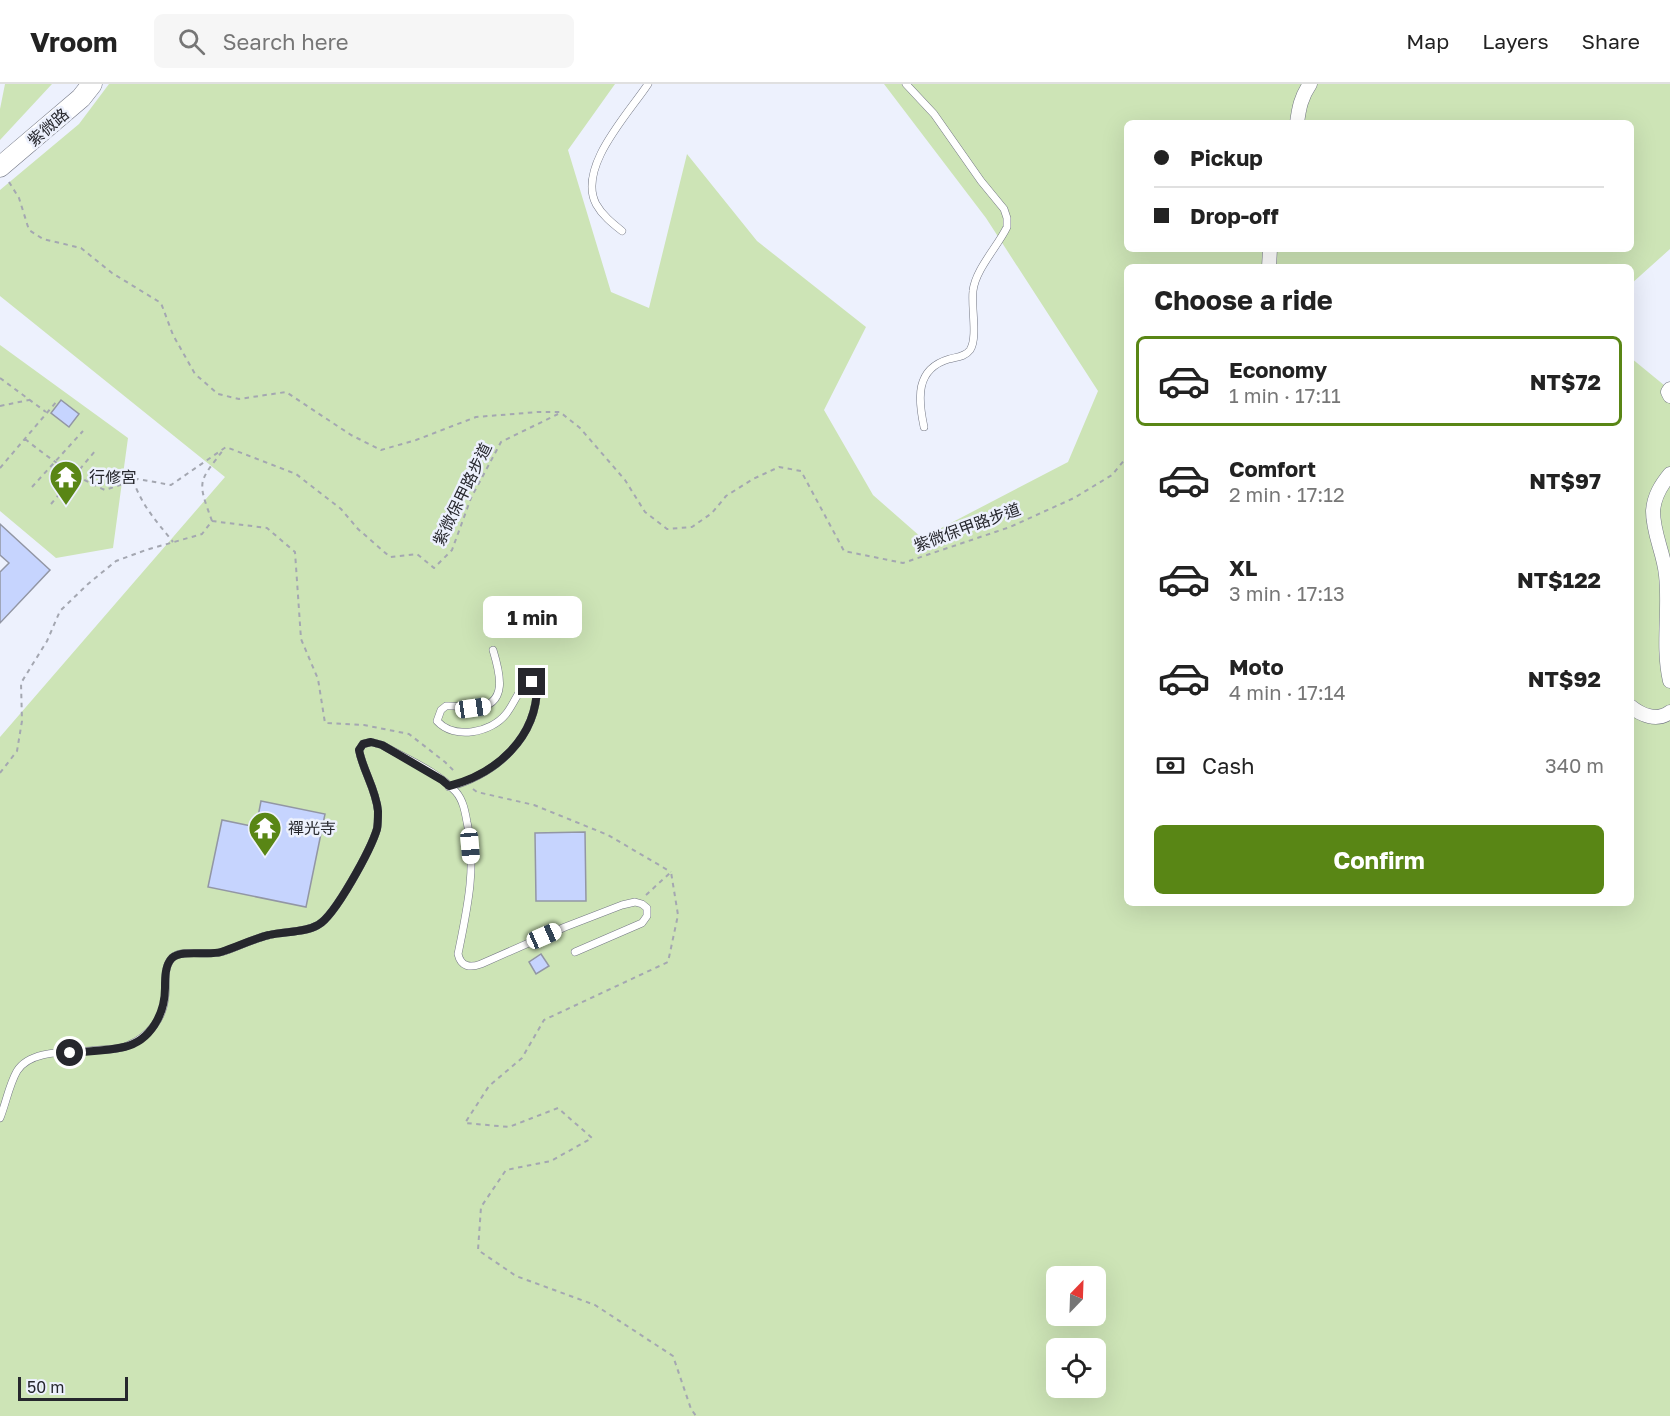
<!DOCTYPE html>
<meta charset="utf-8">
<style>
:root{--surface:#fff;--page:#f6f6f6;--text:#222;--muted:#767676;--line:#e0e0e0;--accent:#598615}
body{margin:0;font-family:"Golos Text","Noto Sans TC",sans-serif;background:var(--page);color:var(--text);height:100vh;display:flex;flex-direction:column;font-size:22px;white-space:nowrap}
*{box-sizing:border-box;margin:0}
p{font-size:20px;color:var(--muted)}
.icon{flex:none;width:33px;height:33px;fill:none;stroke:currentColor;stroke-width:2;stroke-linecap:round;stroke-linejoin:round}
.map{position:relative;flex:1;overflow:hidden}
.sheet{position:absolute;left:1124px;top:180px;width:510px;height:642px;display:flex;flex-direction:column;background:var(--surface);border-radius:9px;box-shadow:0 6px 24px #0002}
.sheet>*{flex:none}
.banner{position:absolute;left:1124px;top:36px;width:510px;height:132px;border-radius:9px;box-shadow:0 6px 24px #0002;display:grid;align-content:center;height:132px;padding:0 30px;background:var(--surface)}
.needle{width:39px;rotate:23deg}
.controls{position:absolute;left:1046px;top:1182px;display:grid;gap:12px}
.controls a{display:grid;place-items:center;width:60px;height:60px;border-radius:9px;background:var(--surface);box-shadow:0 6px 24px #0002;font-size:30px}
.scale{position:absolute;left:18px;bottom:15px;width:110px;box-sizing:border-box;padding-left:6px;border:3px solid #26272d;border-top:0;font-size:16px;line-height:21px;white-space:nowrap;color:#26272d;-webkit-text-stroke:4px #edf1fd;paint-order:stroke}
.end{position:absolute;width:27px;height:27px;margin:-14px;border:8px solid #26272d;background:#fff;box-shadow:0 0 0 3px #fff}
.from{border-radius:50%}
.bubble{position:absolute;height:42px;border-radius:9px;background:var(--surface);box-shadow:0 6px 24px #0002;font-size:20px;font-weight:700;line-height:42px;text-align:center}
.car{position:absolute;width:18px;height:36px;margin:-18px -9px;border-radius:8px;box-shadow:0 0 4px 2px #0007;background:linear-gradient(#fff 24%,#345 0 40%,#fff 0 76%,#345 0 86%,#fff 0)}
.banner b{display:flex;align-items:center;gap:21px;height:57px;font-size:22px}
.banner b+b{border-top:2px solid var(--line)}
.banner i{width:15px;height:15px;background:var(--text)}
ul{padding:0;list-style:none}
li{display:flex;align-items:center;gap:18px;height:90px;margin:0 12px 9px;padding:0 18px;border:3px solid transparent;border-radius:9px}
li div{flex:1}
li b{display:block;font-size:22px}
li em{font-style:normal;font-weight:700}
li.current{border-color:var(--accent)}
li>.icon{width:54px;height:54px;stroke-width:1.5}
h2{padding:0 30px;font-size:27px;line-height:72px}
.pay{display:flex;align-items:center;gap:15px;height:66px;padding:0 30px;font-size:22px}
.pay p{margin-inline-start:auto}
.button{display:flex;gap:12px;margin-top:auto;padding:12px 30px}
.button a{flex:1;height:69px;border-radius:9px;background:var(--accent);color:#fff;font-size:24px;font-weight:700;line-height:69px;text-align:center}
header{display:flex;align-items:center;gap:36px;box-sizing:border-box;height:84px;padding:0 30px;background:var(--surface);border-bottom:2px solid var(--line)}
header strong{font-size:28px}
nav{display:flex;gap:33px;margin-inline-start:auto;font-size:21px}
.search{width:420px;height:54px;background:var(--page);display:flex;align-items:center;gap:15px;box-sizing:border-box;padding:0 21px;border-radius:9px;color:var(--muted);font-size:22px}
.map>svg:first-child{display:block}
.green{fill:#cde4b6;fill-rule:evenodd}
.building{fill:#c6d4fe;stroke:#9296a4;stroke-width:1.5}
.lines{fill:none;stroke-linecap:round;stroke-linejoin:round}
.lane-casing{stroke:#737784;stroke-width:8}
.street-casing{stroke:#737784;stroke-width:15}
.secondary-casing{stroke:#737784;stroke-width:21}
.path{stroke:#a4a7b1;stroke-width:2;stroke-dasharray:4.5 4.5;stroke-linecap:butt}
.lane{stroke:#fff;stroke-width:7}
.street{stroke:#fff;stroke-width:14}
.secondary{stroke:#fff;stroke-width:20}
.route{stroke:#26272d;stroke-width:8}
.labels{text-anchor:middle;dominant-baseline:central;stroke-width:5;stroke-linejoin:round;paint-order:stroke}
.street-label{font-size:16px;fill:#26272d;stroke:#edf1fd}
.poi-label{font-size:16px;fill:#26272d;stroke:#edf1fd;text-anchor:start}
</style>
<header>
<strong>Vroom</strong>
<div class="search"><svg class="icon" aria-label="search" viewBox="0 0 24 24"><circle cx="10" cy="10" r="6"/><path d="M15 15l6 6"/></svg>Search here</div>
<nav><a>Map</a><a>Layers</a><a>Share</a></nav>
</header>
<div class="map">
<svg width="1670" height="1332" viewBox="0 0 1670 1332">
<rect width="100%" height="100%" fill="#edf1fd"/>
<path class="green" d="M5 0H52L0 56V25Z
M109 0H615L568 66 611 208 649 224 687 70 757 157 866 243 824 326 873 411 922 454 1068 378 1098 307 986 134 884 0H1670V165L1631 200 1630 183H1126V819H1630L1631 274 1670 306V1332H0V653L225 393 0 212V106L79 40ZM1126 39H1630V165H1126ZM1056 1192H1095V1232H1056ZM1056 1264H1095V1304H1056Z
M0 261 128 354 113 464 56 474 0 427Z"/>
<path class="building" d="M61 316 79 330 69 343 51 329Z
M0 440 50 486 0 539V488L9 479 0 471Z
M261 717 325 730 306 823 208 803 222 736 256 743Z
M585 748 586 817H536L535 749Z
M541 870 549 882 536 890 529 878Z"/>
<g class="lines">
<defs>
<path id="lane" d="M906 0 934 30 981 97 1004 125 1007 134V143C998 162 975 186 973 207 971 223 978 254 970 266 965 273 956 273 949 275 915 285 918 315 924 343
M622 147C612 139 602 131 596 120 577 83 629 29 648 0
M449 703C496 690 537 654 537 602L533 598H527C518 607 514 620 506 630 491 649 454 656 437 637L441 626 446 622C456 621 465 625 475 624 509 621 500 589 493 566
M0 1034C6 1019 9 1001 17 987 31 964 73 969 98 966 108 965 120 966 129 961 149 952 163 935 165 913 167 900 162 883 173 873 183 865 208 872 222 868 238 863 252 855 269 851 284 847 304 849 318 841 335 832 371 765 377 745 378 740 378 732 378 727 376 705 363 687 359 666L363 660 371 658 382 661C406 675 437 687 456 708 463 716 465 727 467 738 477 782 467 826 458 870 461 883 470 884 481 880L565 843 622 821 635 818 642 820 647 824V832L642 839 575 868"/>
<path id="street" d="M1297 39C1299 24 1301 13 1310 0
M1269 183 1270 165
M1670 305 1668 308 1670 312
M1670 390C1661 401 1654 412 1653 427 1653 450 1664 469 1666 491 1670 526 1662 562 1670 597
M1630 622C1641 631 1657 638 1670 628"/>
<path id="secondary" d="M0 83 81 14 92 0"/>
</defs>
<use href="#lane" class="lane-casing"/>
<use href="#street" class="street-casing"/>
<use href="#secondary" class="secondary-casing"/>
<path class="path" d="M9 98 19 114 29 146 43 155 81 164 112 189 161 219 173 251 195 290 218 310 239 315 286 308 351 351 381 366 416 356 476 333 538 328H560L580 344 625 396 645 428 667 445 692 443 712 429 726 412 753 395 779 383 801 387 844 467 903 479 1010 443 1074 414 1112 391 1126 374
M0 294 46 328
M0 322 29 316
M25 355C50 375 75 393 105 406L138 395 171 401 226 363 296 390 341 425 358 445 390 473 417 470 434 484 452 466 471 414 501 358 558 330
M0 384 57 317
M133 396C142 422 157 438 173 458
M32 403 83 347
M51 420 95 367
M212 437 267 444 295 468 301 555 318 595 325 639 364 641 409 650 445 678 456 689
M0 689 17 667 22 637 21 599 47 557 60 527 88 500 116 477 146 466 202 450 212 437C197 396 198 399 224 365
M473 705 477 708 534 721 608 751 671 788
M646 811 671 788 678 831 668 878 544 936 522 974 489 1002 465 1039 509 1043 558 1024 592 1054 551 1077 506 1086 481 1123 478 1166 516 1192 595 1221 673 1272 691 1325 696 1332"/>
<use href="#lane" class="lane"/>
<use href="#street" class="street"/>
<use href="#secondary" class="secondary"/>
</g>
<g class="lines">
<path class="route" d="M70 969C88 967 107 967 124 963 151 957 165 929 165 904 165 894 165 881 172 874 182 865 208 872 221 868 237 863 252 855 269 851 284 847 304 849 318 841 335 832 371 765 377 745 378 740 378 732 378 727 376 705 363 687 359 666L363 660 371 658 382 661 442 696 449 702C496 690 537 654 537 602L532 598"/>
</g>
<defs>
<symbol id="temple-pin" viewBox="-11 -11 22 30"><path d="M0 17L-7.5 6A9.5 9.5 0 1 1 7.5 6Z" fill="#598615" stroke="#edf1fd"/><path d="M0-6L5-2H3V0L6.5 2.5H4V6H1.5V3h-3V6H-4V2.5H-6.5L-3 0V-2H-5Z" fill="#fff"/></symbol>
</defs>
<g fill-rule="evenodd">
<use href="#temple-pin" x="47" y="374" width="38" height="52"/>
<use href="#temple-pin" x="246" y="725" width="38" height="52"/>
</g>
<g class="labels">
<g class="street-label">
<text transform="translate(48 43) rotate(-41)">紫微路</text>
<text transform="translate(462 410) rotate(-64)">紫微保甲路步道</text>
<text transform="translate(967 443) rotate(-20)">紫微保甲路步道</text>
</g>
<g class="poi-label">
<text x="89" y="393">行修宮</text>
<text x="288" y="744">禪光寺</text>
</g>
</g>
</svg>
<div class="controls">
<a><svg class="needle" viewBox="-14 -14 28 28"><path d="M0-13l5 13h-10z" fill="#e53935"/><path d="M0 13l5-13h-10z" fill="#767676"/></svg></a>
<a><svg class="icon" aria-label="locate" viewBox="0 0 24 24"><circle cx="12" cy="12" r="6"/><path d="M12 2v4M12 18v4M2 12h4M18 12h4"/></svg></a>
</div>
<div class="scale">50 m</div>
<i class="end from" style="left:70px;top:969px"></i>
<i class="end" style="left:532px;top:598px"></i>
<div class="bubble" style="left:483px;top:512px;width:99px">1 min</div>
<i class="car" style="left:473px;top:624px;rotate:82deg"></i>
<i class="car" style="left:470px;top:762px;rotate:175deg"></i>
<i class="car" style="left:544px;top:852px;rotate:66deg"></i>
<div class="banner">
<b><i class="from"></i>Pickup</b>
<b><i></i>Drop-off</b>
</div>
<section class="sheet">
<h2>Choose a ride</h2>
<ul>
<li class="current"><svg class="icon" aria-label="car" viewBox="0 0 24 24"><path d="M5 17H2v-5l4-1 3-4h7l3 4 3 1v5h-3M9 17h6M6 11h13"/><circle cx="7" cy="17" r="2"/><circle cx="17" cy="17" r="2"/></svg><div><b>Economy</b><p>1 min · 17:11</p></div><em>NT$72</em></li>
<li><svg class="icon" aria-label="car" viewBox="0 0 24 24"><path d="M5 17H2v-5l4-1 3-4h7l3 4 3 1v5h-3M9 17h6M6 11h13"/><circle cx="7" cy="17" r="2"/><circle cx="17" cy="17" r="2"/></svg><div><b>Comfort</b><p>2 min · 17:12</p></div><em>NT$97</em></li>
<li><svg class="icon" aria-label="car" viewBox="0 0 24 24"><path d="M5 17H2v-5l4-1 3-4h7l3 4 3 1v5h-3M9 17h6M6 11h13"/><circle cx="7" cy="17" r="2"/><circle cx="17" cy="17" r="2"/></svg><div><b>XL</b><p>3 min · 17:13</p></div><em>NT$122</em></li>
<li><svg class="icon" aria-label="car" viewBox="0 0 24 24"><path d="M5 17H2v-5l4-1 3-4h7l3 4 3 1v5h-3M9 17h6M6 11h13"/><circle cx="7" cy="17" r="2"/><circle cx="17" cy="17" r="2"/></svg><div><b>Moto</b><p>4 min · 17:14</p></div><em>NT$92</em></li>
</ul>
<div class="pay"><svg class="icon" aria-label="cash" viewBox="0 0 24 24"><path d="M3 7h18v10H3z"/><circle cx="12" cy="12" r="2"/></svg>Cash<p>340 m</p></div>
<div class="button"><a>Confirm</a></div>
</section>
</div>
